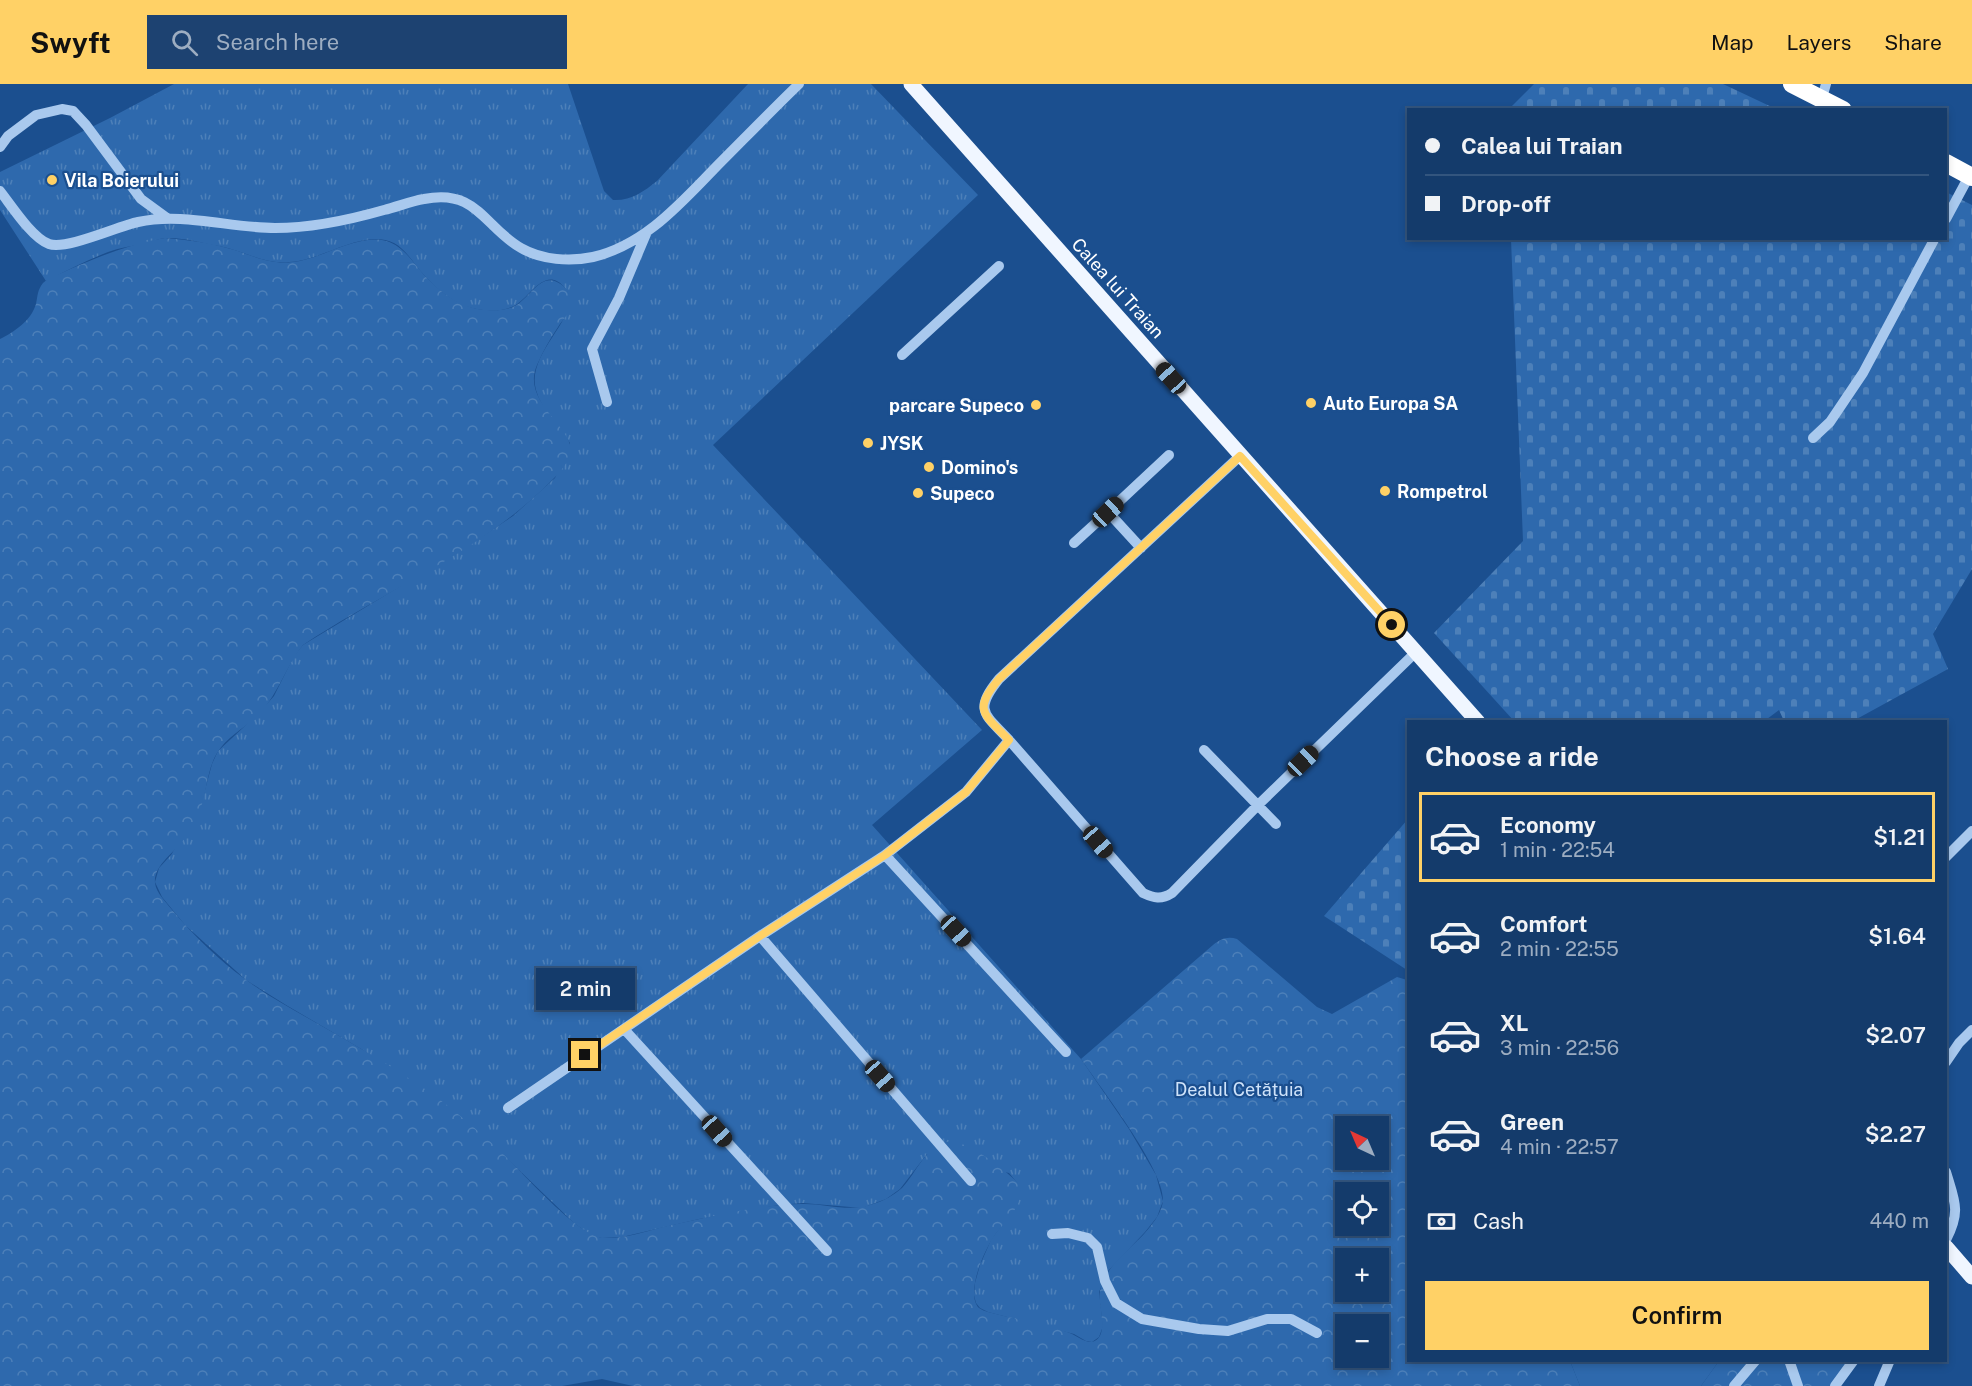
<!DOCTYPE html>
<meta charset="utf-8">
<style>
:root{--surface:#143b6b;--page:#1d4271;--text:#f1f3f6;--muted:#9dadc1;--line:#33557e;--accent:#ffd166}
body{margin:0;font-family:"Public Sans",sans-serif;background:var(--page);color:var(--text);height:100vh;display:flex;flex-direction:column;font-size:22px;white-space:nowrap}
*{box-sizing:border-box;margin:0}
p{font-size:20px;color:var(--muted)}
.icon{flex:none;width:33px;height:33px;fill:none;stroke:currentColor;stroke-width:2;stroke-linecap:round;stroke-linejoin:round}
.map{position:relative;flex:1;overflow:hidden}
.sheet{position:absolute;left:1407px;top:636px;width:540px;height:642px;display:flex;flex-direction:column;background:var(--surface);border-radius:0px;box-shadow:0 3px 9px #0003,0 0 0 2px var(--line)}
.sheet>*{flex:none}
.hud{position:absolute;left:1407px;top:24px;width:540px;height:132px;border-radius:0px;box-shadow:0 3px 9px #0003,0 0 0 2px var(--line);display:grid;align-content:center;height:132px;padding:0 18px;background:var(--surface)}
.needle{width:39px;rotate:316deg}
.controls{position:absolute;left:1335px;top:1032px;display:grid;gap:12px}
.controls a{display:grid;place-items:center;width:54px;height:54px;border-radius:0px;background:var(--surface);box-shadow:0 3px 9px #0003,0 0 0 2px var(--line);font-size:30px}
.end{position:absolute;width:27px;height:27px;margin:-14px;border:8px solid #ffd166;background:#111;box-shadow:0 0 0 3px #111}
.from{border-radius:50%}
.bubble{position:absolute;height:42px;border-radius:0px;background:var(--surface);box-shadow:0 3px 9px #0003,0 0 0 2px var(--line);font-size:20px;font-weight:600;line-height:42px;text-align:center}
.car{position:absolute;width:18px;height:36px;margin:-18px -9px;border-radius:8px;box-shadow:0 0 4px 2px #0007;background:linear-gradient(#222 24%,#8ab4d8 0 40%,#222 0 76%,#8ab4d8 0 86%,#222 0)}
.hud b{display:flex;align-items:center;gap:21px;height:57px;font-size:22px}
.hud b+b{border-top:2px solid var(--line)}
.hud i{width:15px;height:15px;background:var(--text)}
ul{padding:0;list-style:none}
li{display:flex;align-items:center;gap:18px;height:90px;margin:0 12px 9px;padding:0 6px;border:3px solid transparent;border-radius:0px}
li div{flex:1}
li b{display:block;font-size:22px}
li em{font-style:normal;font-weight:600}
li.on{border-color:var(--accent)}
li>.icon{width:54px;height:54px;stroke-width:1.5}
h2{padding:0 18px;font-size:27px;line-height:72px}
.pay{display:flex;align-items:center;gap:15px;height:66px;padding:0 18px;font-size:22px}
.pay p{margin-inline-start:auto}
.primary-button{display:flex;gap:12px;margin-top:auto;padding:12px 18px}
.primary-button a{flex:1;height:69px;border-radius:0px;background:var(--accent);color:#111;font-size:24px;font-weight:600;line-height:69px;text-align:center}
header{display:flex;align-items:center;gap:36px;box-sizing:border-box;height:84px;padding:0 30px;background:var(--accent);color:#111}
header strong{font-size:28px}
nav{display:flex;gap:33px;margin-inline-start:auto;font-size:21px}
.search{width:420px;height:54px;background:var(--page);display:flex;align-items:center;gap:15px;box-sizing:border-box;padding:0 21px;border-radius:0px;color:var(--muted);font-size:22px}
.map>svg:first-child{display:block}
.grass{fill:url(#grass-tufts)}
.forest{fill:url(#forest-crowns);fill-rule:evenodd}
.cemetery{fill:url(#cemetery-stones)}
.green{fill:#2e69ad}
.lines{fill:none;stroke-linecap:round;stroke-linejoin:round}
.minor{stroke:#a9c9ee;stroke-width:10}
.major{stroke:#f0f6ff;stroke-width:15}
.highway{stroke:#fff;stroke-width:18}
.route{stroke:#ffd166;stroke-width:8}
.poi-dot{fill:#ffd166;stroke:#1b4f8f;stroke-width:2}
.labels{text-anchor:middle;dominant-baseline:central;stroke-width:4.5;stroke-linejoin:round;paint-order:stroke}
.poi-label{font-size:18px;font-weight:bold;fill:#fff;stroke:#1b4f8f;text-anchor:start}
.street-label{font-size:18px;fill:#fff;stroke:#1b4f8f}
.park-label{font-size:18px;fill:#cfe3fa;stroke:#1b4f8f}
</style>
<header>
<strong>Swyft</strong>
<div class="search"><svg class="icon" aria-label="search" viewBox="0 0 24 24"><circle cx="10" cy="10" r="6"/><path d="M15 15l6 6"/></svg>Search here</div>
<nav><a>Map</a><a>Layers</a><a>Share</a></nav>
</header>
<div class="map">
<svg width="1972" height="1302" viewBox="0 0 1972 1302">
<defs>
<pattern id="grass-tufts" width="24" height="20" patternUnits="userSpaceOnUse" patternTransform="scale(1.5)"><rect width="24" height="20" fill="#2e69ad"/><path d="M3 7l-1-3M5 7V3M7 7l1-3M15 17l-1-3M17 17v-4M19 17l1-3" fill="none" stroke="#4d80b9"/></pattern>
<pattern id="forest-crowns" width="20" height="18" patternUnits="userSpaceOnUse" patternTransform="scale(1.5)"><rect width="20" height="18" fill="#2e69ad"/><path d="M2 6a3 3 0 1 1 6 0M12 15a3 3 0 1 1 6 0" fill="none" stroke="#4d80b9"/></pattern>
<pattern id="cemetery-stones" width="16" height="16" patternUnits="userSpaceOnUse" patternTransform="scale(1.5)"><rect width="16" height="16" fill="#2e69ad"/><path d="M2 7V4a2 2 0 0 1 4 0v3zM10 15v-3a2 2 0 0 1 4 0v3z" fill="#4d80b9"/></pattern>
</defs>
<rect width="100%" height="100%" fill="#1b4f8f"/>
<path class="grass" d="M174 0H568L604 107 613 116C631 117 643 108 657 97L748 0H871L978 111 713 361 982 646 872 741 1081 975 1129 1045 1156 1091 1163 1117 1157 1133 1145 1148 1107 1188 1099 1208 1103 1242 1099 1253 1092 1258 1086 1257 1074 1250 988 1228 980 1224 976 1219 974 1211 975 1199 980 1181 991 1156 1017 1120 1020 1102 1009 1089 927 1070 900 1105 886 1115 862 1124 803 1119 779 1121 699 1135 622 1153 602 1154 592 1152 574 1139 496 1064 363 966 286 921 246 896 185 841 162 813 155 798 159 784 171 771 201 721 212 680 218 667 259 629 274 612 294 572 303 561 477 456 513 432 555 394 570 359C559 343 541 325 536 306 525 267 587 229 565 204 545 180 530 214 514 222 499 229 480 227 465 222 450 216 436 204 425 192 415 182 407 166 394 159 363 144 322 177 289 178 264 180 244 167 219 162 202 159 183 153 165 154 158 155 150 158 143 160 131 162 119 164 108 168 87 176 66 187 46 197L0 126V88L110 34Z"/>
<path class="forest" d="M165 154C186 156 207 158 227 164 251 170 267 181 293 178 322 175 358 149 386 157 404 162 413 179 425 192 441 209 462 225 487 226 496 227 507 226 515 222 531 213 542 185 562 201 570 207 573 217 569 227 567 232 561 238 558 243 550 255 543 267 537 281 520 319 578 345 570 371 565 385 553 395 543 405 475 470 381 509 303 561 286 582 279 608 261 628 247 643 227 652 217 669 208 684 207 703 202 720 197 732 191 744 184 755 175 768 153 782 155 799 156 809 167 819 173 827 194 852 219 876 245 895 266 911 290 924 313 937 348 957 383 977 416 999 444 1017 469 1039 494 1061 516 1081 578 1154 604 1154 624 1155 644 1148 663 1143 708 1133 755 1121 801 1120 825 1119 850 1129 873 1120 884 1117 894 1111 902 1104 917 1089 928 1055 954 1058 972 1060 1008 1088 1020 1101 1020 1108 1020 1114 1018 1120 1012 1132 1000 1143 993 1154 984 1167 965 1210 979 1224 982 1226 985 1227 988 1228 1014 1235 1041 1239 1067 1248 1074 1250 1085 1259 1092 1258 1111 1253 1097 1220 1100 1207 1104 1184 1128 1167 1144 1150 1151 1142 1163 1128 1163 1115 1163 1084 1100 1003 1081 975L1213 861C1221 855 1227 852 1237 855L1317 923 1332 930 1397 893 1407 896 1408 1276 1570 1277 1580 1302H633L602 1295 562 1302H0V255C14 248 31 237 36 220 38 211 37 207 43 199 49 193 60 190 68 186 100 172 130 160 165 154ZM1346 1042H1378V1076H1346ZM1346 1108H1378V1142H1346ZM1346 1174H1378V1208H1346ZM1346 1240H1378V1274H1346Z
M1719 1277H1849L1839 1302H1701Z"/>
<path class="cemetery" d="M1534 0H1723L1776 25H1509Z
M1946 108 1972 121V485L1933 550 1948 585 1853 637H1784L1779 626 1763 638 1514 637 1434 549 1523 457 1511 155 1946 154Z
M1408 735V884L1407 886 1324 832Z"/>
<path class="green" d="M1570 1277H1719L1701 1302H1580Z"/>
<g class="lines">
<path class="minor" d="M1822 14 1826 0
M0 63 8 52 36 31 62 25 73 27 86 41 141 115 167 134
M0 107C11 121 32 154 49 160 67 166 118 142 138 138 183 128 230 144 275 144 312 144 349 136 384 126 397 123 411 117 424 115 477 104 484 143 521 164 542 176 570 178 593 173 644 161 679 121 714 85 742 57 770 28 799 0
M1946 135 1969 92
M902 271 999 182
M607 318 592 265 619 214 646 150
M1813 354 1830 338 1863 289 1935 154
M1108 428 1169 371
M1074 459 1108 428 1141 464
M1009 656C985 630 973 627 999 595L1240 372
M1204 666 1276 740
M885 771 1066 968
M1946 773 1972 747
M760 852 971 1097
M624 945 827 1167
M1946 978 1959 959 1972 946
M508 1024 760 852 885 771 966 708 1009 656 1143 809C1154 814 1161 816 1172 809L1258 721 1416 568
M1946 1088C1955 1118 1961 1127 1946 1156
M1052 1150 1068 1149 1088 1154 1097 1163 1105 1197 1116 1219 1142 1235 1199 1245 1228 1247 1267 1235H1291L1317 1249
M1789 1276 1798 1302
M1734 1302 1756 1276
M1835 1302 1854 1276
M1879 1302 1890 1276"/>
<path class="major" d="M911 0 1478 638
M1946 1163 1972 1193"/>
<path class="highway" d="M1792 0 1843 26
M1946 79 1972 93"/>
</g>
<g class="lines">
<path class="route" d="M585 971 760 852 885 771 966 708 1009 656C984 630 972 627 999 595L1240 372 1392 541"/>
</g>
<g class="poi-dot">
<circle cx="52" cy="96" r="6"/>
<circle cx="1311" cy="319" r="6"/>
<circle cx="1036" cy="321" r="6"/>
<circle cx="868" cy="359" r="6"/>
<circle cx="929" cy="383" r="6"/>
<circle cx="1385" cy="407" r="6"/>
<circle cx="918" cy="409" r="6"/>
</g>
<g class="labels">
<g class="poi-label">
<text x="64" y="96">Vila Boierului</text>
<text x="1323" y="319">Auto Europa SA</text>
<text x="1024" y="321" text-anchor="end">parcare Supeco</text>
<text x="880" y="359">JYSK</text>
<text x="941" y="383">Domino's</text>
<text x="1397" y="407">Rompetrol</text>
<text x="930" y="409">Supeco</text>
</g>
<g class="street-label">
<text transform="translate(1118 204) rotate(48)">Calea lui Traian</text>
</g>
<g class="park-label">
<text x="1239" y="1005">Dealul Cetățuia</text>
</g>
</g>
</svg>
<div class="controls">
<a><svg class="needle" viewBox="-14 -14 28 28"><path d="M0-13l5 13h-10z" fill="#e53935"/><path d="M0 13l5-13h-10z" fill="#9dadc1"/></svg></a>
<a><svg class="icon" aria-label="locate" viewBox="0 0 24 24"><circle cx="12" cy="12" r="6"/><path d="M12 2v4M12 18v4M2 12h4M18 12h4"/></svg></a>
<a>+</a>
<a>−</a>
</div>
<i class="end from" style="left:1392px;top:541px"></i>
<i class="end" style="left:585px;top:971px"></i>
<div class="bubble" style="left:536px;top:884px;width:99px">2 min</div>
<i class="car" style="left:1171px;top:294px;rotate:318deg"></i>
<i class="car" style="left:1108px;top:428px;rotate:47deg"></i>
<i class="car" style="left:1303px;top:677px;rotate:46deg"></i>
<i class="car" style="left:1098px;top:758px;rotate:139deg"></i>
<i class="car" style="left:956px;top:847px;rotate:137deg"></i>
<i class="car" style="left:880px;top:992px;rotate:139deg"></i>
<i class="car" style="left:717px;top:1047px;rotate:138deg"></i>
<div class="hud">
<b><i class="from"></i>Calea lui Traian</b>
<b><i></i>Drop-off</b>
</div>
<section class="sheet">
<h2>Choose a ride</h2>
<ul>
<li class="on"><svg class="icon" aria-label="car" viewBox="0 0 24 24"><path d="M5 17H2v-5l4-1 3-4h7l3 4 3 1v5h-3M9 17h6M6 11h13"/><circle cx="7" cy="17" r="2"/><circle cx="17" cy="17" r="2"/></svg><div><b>Economy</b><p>1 min · 22:54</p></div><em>$1.21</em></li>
<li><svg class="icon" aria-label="car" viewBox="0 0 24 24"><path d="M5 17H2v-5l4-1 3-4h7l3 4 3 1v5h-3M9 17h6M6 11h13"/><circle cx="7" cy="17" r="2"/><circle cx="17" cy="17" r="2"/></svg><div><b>Comfort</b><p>2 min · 22:55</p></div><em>$1.64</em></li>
<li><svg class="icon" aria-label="car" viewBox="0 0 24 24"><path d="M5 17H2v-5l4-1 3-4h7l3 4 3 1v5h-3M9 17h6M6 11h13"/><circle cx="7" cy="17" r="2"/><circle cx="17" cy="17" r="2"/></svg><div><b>XL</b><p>3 min · 22:56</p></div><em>$2.07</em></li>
<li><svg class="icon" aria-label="car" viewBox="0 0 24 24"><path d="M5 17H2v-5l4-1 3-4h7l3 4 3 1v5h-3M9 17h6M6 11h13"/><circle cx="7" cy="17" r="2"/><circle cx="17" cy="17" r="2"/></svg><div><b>Green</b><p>4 min · 22:57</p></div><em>$2.27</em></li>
</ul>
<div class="pay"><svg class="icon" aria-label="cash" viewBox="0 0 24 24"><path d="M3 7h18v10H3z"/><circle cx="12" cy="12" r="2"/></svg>Cash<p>440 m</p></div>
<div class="primary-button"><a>Confirm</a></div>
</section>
</div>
